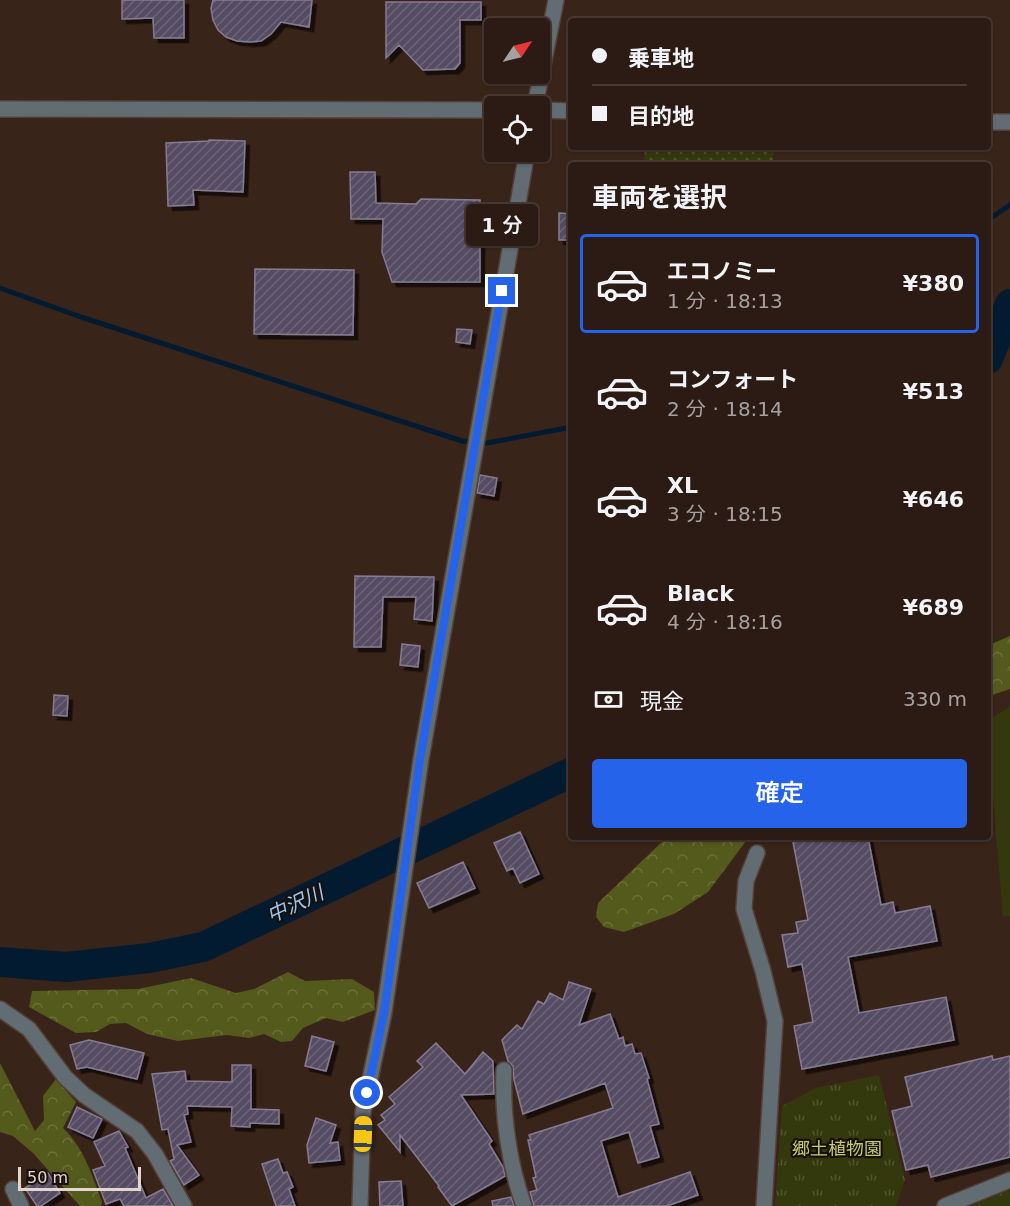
<!DOCTYPE html>
<html lang="ja">
<meta charset="utf-8">
<style>
:root{--surface:#2b1b14;--page:#33241d;--text:#f1f3f6;--muted:#a6a1a0;--line:#473934;--accent:#2563eb}
body{margin:0;font-family:"DejaVu Sans","Noto Sans JP",sans-serif;background:var(--page);color:var(--text);height:100vh;display:flex;flex-direction:column;font-size:22px;white-space:nowrap}
*{box-sizing:border-box;margin:0}
p{font-size:20px;color:var(--muted)}
.icon{flex:none;width:33px;height:33px;fill:none;stroke:currentColor;stroke-width:2;stroke-linecap:round;stroke-linejoin:round}
.map{position:relative;flex:1;overflow:hidden}
.details{position:absolute;left:568px;top:162px;width:423px;height:678px;display:flex;flex-direction:column;background:var(--surface);border-radius:6px;box-shadow:0 2px 4px #0004,0 0 0 2px var(--line)}
.details>*{flex:none}
.banner{position:absolute;left:568px;top:18px;width:423px;height:132px;border-radius:6px;box-shadow:0 2px 4px #0004,0 0 0 2px var(--line);display:grid;align-content:center;height:132px;padding:0 24px;background:var(--surface)}
.needle{width:39px;rotate:55deg}
.fabs{position:absolute;left:484px;top:18px;display:grid;gap:12px}
.fabs a{display:grid;place-items:center;width:66px;height:66px;border-radius:6px;background:var(--surface);box-shadow:0 2px 4px #0004,0 0 0 2px var(--line);font-size:30px}
.scale{position:absolute;left:18px;bottom:15px;width:123px;box-sizing:border-box;padding-left:6px;border:3px solid #e4d6cf;border-top:0;font-size:16px;line-height:21px;white-space:nowrap;color:#e4d6cf;-webkit-text-stroke:4px #19100b;paint-order:stroke}
.end{position:absolute;width:27px;height:27px;margin:-14px;border:8px solid #2563eb;background:#fff;box-shadow:0 0 0 3px #fff}
.from{border-radius:50%}
.bubble{position:absolute;height:42px;border-radius:6px;background:var(--surface);box-shadow:0 2px 4px #0004,0 0 0 2px var(--line);font-size:20px;font-weight:600;line-height:42px;text-align:center}
.car{position:absolute;width:18px;height:36px;margin:-18px -9px;border-radius:8px;box-shadow:0 0 4px 2px #0007;background:linear-gradient(#f5c518 24%,#345 0 40%,#f5c518 0 76%,#345 0 86%,#f5c518 0)}
.banner b{display:flex;align-items:center;gap:21px;height:57px;font-size:22px}
.banner b+b{border-top:2px solid var(--line)}
.banner i{width:15px;height:15px;background:var(--text)}
ul{padding:0;list-style:none}
li{display:flex;align-items:center;gap:18px;height:99px;margin:0 12px 9px;padding:0 12px;border:3px solid transparent;border-radius:6px}
li div{flex:1}
li b{display:block;font-size:22px}
li em{font-style:normal;font-weight:600}
li.on{border-color:var(--accent)}
li>.icon{width:54px;height:54px;stroke-width:1.5}
h2{padding:0 24px;font-size:27px;line-height:72px}
.pay{display:flex;align-items:center;gap:15px;height:66px;padding:0 24px;font-size:22px}
.pay p{margin-inline-start:auto}
.primary-button{display:flex;gap:12px;margin-top:auto;padding:12px 24px}
.primary-button a{flex:1;height:69px;border-radius:6px;background:var(--accent);color:#fff;font-size:24px;font-weight:600;line-height:69px;text-align:center}
.map>svg:first-child{display:block}
.grass{fill:url(#grass-dots)}
.forest{fill:url(#forest-crowns)}
.park{fill:url(#park-tufts)}
.pitch{fill:#34390d}
.lines{fill:none;stroke-linecap:round;stroke-linejoin:round}
.stream{stroke:#031b30;stroke-width:5}
.river{stroke:#031b30;stroke-width:30}
.building{fill:url(#building-hatch);stroke:#857b93;stroke-width:1.5;filter:url(#shadow)}
.minor-casing{stroke:#544037;stroke-width:18}
.minor{stroke:#626c73;stroke-width:15}
.route{stroke:#2563eb;stroke-width:8}
.labels{text-anchor:middle;dominant-baseline:central;stroke-width:4.5;stroke-linejoin:round;paint-order:stroke}
.park-label{font-size:18px;fill:#c1cc73;stroke:#19100b}
.water-label{font-size:20px;font-style:italic;fill:#93c9fc;stroke:#19100b}
</style>
<div class="map">
<svg width="1010" height="1206" viewBox="0 0 1010 1206">
<defs>
<pattern id="grass-dots" width="8" height="8" patternUnits="userSpaceOnUse" patternTransform="scale(1.5)"><rect width="8" height="8" fill="#34390d"/><path d="M2 2h.1M6 6h.1" fill="none" stroke="#51552f" stroke-width="1.8" stroke-linecap="round"/></pattern>
<pattern id="forest-crowns" width="20" height="18" patternUnits="userSpaceOnUse" patternTransform="scale(1.5)"><rect width="20" height="18" fill="#535a1b"/><path d="M2 6a3 3 0 1 1 6 0M12 15a3 3 0 1 1 6 0" fill="none" stroke="#6c713b"/></pattern>
<pattern id="park-tufts" width="24" height="20" patternUnits="userSpaceOnUse" patternTransform="scale(1.5)"><rect width="24" height="20" fill="#34390d"/><path d="M3 7l-1-3M5 7V3M7 7l1-3M15 17l-1-3M17 17v-4M19 17l1-3" fill="none" stroke="#51552f"/></pattern>
<pattern id="building-hatch" width="6" height="6" patternUnits="userSpaceOnUse" patternTransform="scale(1.5)"><rect width="6" height="6" fill="#554c62"/><path d="M-1 1l2-2M0 6l6-6M5 7l2-2" fill="none" stroke="#6d6577"/></pattern>
<filter id="shadow"><feDropShadow dx="4.5" dy="4.5" stdDeviation="0" flood-color="#0009"/></filter>
</defs>
<rect width="100%" height="100%" fill="#39241a"/>
<path class="grass" d="M645 147H774L773 165H644Z"/>
<path class="forest" d="M1010 636V689L989 696V645Z
M667 837H749L708 892 674 914 624 932 604 927 596 917 598 903Z
M288 972 305 981 352 979 374 992 375 1010 343 1022 326 1018 303 1028 292 1041 281 1042 264 1034 249 1038 227 1035 178 1041 147 1034 126 1023 110 1024 96 1032 76 1033 29 1007 32 991 138 989 191 978 236 993 254 989Z
M0 1063 35 1131 44 1120 43 1096 56 1079 76 1102 63 1128C84 1148 92 1175 102 1202L101 1206H80L33 1153 13 1136 0 1132Z"/>
<path class="park" d="M879 1075 905 1180 896 1206H775L782 1106 816 1088Z
M1010 1190V1206H971Z"/>
<path class="pitch" d="M1010 707V916H1003L989 750 988 720Z"/>
<g class="lines">
<path class="stream" d="M988 220 1010 205
M0 288 81 317 462 441 487 443 572 427"/>
<path class="river" d="M988 359 1010 304
M0 962 66 967 149 958 203 947 572 772"/>
</g>
<path class="building" d="M122 0H184V38H154L153 18 122 19Z
M213 0H312L309 27 281 22 271 34 261 41 250 42 237 41 226 37 218 30 213 20 211 8Z
M386 2H481V20H460V63L455 69 423 70 399 45 386 58Z
M209 140 245 141 243 192 193 190 194 205 168 206 166 143 209 141Z
M350 172H375L376 203 416 204 421 199 480 200V282H392L382 252 383 219H351Z
M559 213 572 214V240H559Z
M255 269 354 270 353 335 254 334Z
M457 329 472 330 470 344 456 342Z
M480 475 497 478 494 496 477 493Z
M355 576 434 577 432 621 414 619 416 597H383L381 647H354Z
M402 644 420 646 418 667 400 665Z
M54 695 68 696 67 716 53 715Z
M520 832 539 874 520 883 513 868 507 871 494 843Z
M792 837H868L881 905 893 902 895 913 930 906 937 941 848 957 859 1013 946 997 954 1040 802 1069 794 1026 813 1022 802 964 788 967 782 935 798 933 796 922 808 920Z
M463 862 475 888 429 908 417 883Z
M569 982 591 989 579 1025 610 1014 619 1039 623 1037 625 1046 632 1044 635 1054 641 1053 649 1078 647 1079 659 1124 650 1126 659 1157 638 1163 629 1132 601 1141 618 1197 690 1172 698 1195 667 1206H534L530 1192 537 1190 533 1178 536 1177 528 1140H531L529 1135 613 1108 605 1083 523 1114 514 1080 513 1066 508 1061 502 1040 517 1025 522 1029 538 1001 544 1004 550 993 563 1000Z
M312 1036 334 1042 326 1071 305 1066Z
M89 1040 144 1053 137 1079 87 1067 77 1069 70 1045Z
M436 1043 465 1074 483 1052 493 1061 494 1094 461 1095 492 1141 489 1144 503 1167 505 1176 452 1206 438 1187 439 1186 400 1135V1152L378 1125 385 1120 381 1115 395 1104 389 1097 423 1067 417 1061Z
M992 1056 993 1060 1010 1056V1157L931 1177 928 1165 906 1170 892 1111 912 1106 905 1077Z
M232 1065H251V1109L279 1110V1124L250 1123V1127L231 1126 232 1107 187 1106 188 1114 184 1115 191 1142 177 1145 199 1175 184 1185 170 1161 174 1159 168 1129 162 1130 152 1074 185 1071 186 1081 232 1082Z
M77 1107 102 1119 93 1138 68 1127Z
M316 1118 336 1125 330 1143 338 1142 340 1160 309 1163 307 1145Z
M119 1131 128 1147 125 1148 146 1198 163 1189 173 1206H124L120 1199 106 1204 93 1170 105 1166 94 1142Z
M278 1159 283 1173 287 1172 293 1187 289 1189 295 1206H276L262 1164Z
M48 1173 60 1193 41 1206H37L25 1188Z
M401 1181 403 1206H380L379 1182Z
M511 1197 514 1206H493L492 1201Z"/>
<g class="lines">
<defs>
<path id="minor" d="M535 106 556 0
M0 109 495 110
M540 110 572 111
M988 122H1010
M757 853 746 881 744 909 763 971 775 1021 764 1206
M0 1009 29 1029 65 1077 84 1095 137 1131 155 1154 184 1206
M504 1070C502 1115 509 1164 524 1206
M13 1189 21 1206
M360 1206 363 1112 384 1013 421 759 527 152
M945 1206 1010 1180"/>
</defs>
<use href="#minor" class="minor-casing"/>
<use href="#minor" class="minor"/>
</g>
<g class="lines">
<path class="route" d="M367 1093 384 1013 420 759 502 291"/>
</g>
<g class="labels">
<g class="park-label">
<text x="837" y="1148">郷土植物園</text>
</g>
<g class="water-label">
<text transform="translate(295 904) rotate(-25)">中沢川</text>
</g>
</g>
</svg>
<div class="fabs">
<a><svg class="needle" viewBox="-14 -14 28 28"><path d="M0-13l5 13h-10z" fill="#e53935"/><path d="M0 13l5-13h-10z" fill="#a6a1a0"/></svg></a>
<a><svg class="icon" aria-label="locate" viewBox="0 0 24 24"><circle cx="12" cy="12" r="6"/><path d="M12 2v4M12 18v4M2 12h4M18 12h4"/></svg></a>
</div>
<div class="scale">50 m</div>
<i class="end from" style="left:367px;top:1093px"></i>
<i class="end" style="left:502px;top:291px"></i>
<div class="bubble" style="left:466px;top:204px;width:72px">1 分</div>
<i class="car" style="left:363px;top:1134px;rotate:2deg"></i>
<div class="banner">
<b><i class="from"></i>乗車地</b>
<b><i></i>目的地</b>
</div>
<section class="details">
<h2>車両を選択</h2>
<ul>
<li class="on"><svg class="icon" aria-label="car" viewBox="0 0 24 24"><path d="M5 17H2v-5l4-1 3-4h7l3 4 3 1v5h-3M9 17h6M6 11h13"/><circle cx="7" cy="17" r="2"/><circle cx="17" cy="17" r="2"/></svg><div><b>エコノミー</b><p>1 分 · 18:13</p></div><em>¥380</em></li>
<li><svg class="icon" aria-label="car" viewBox="0 0 24 24"><path d="M5 17H2v-5l4-1 3-4h7l3 4 3 1v5h-3M9 17h6M6 11h13"/><circle cx="7" cy="17" r="2"/><circle cx="17" cy="17" r="2"/></svg><div><b>コンフォート</b><p>2 分 · 18:14</p></div><em>¥513</em></li>
<li><svg class="icon" aria-label="car" viewBox="0 0 24 24"><path d="M5 17H2v-5l4-1 3-4h7l3 4 3 1v5h-3M9 17h6M6 11h13"/><circle cx="7" cy="17" r="2"/><circle cx="17" cy="17" r="2"/></svg><div><b>XL</b><p>3 分 · 18:15</p></div><em>¥646</em></li>
<li><svg class="icon" aria-label="car" viewBox="0 0 24 24"><path d="M5 17H2v-5l4-1 3-4h7l3 4 3 1v5h-3M9 17h6M6 11h13"/><circle cx="7" cy="17" r="2"/><circle cx="17" cy="17" r="2"/></svg><div><b>Black</b><p>4 分 · 18:16</p></div><em>¥689</em></li>
</ul>
<div class="pay"><svg class="icon" aria-label="cash" viewBox="0 0 24 24"><path d="M3 7h18v10H3z"/><circle cx="12" cy="12" r="2"/></svg>現金<p>330 m</p></div>
<div class="primary-button"><a>確定</a></div>
</section>
</div>
